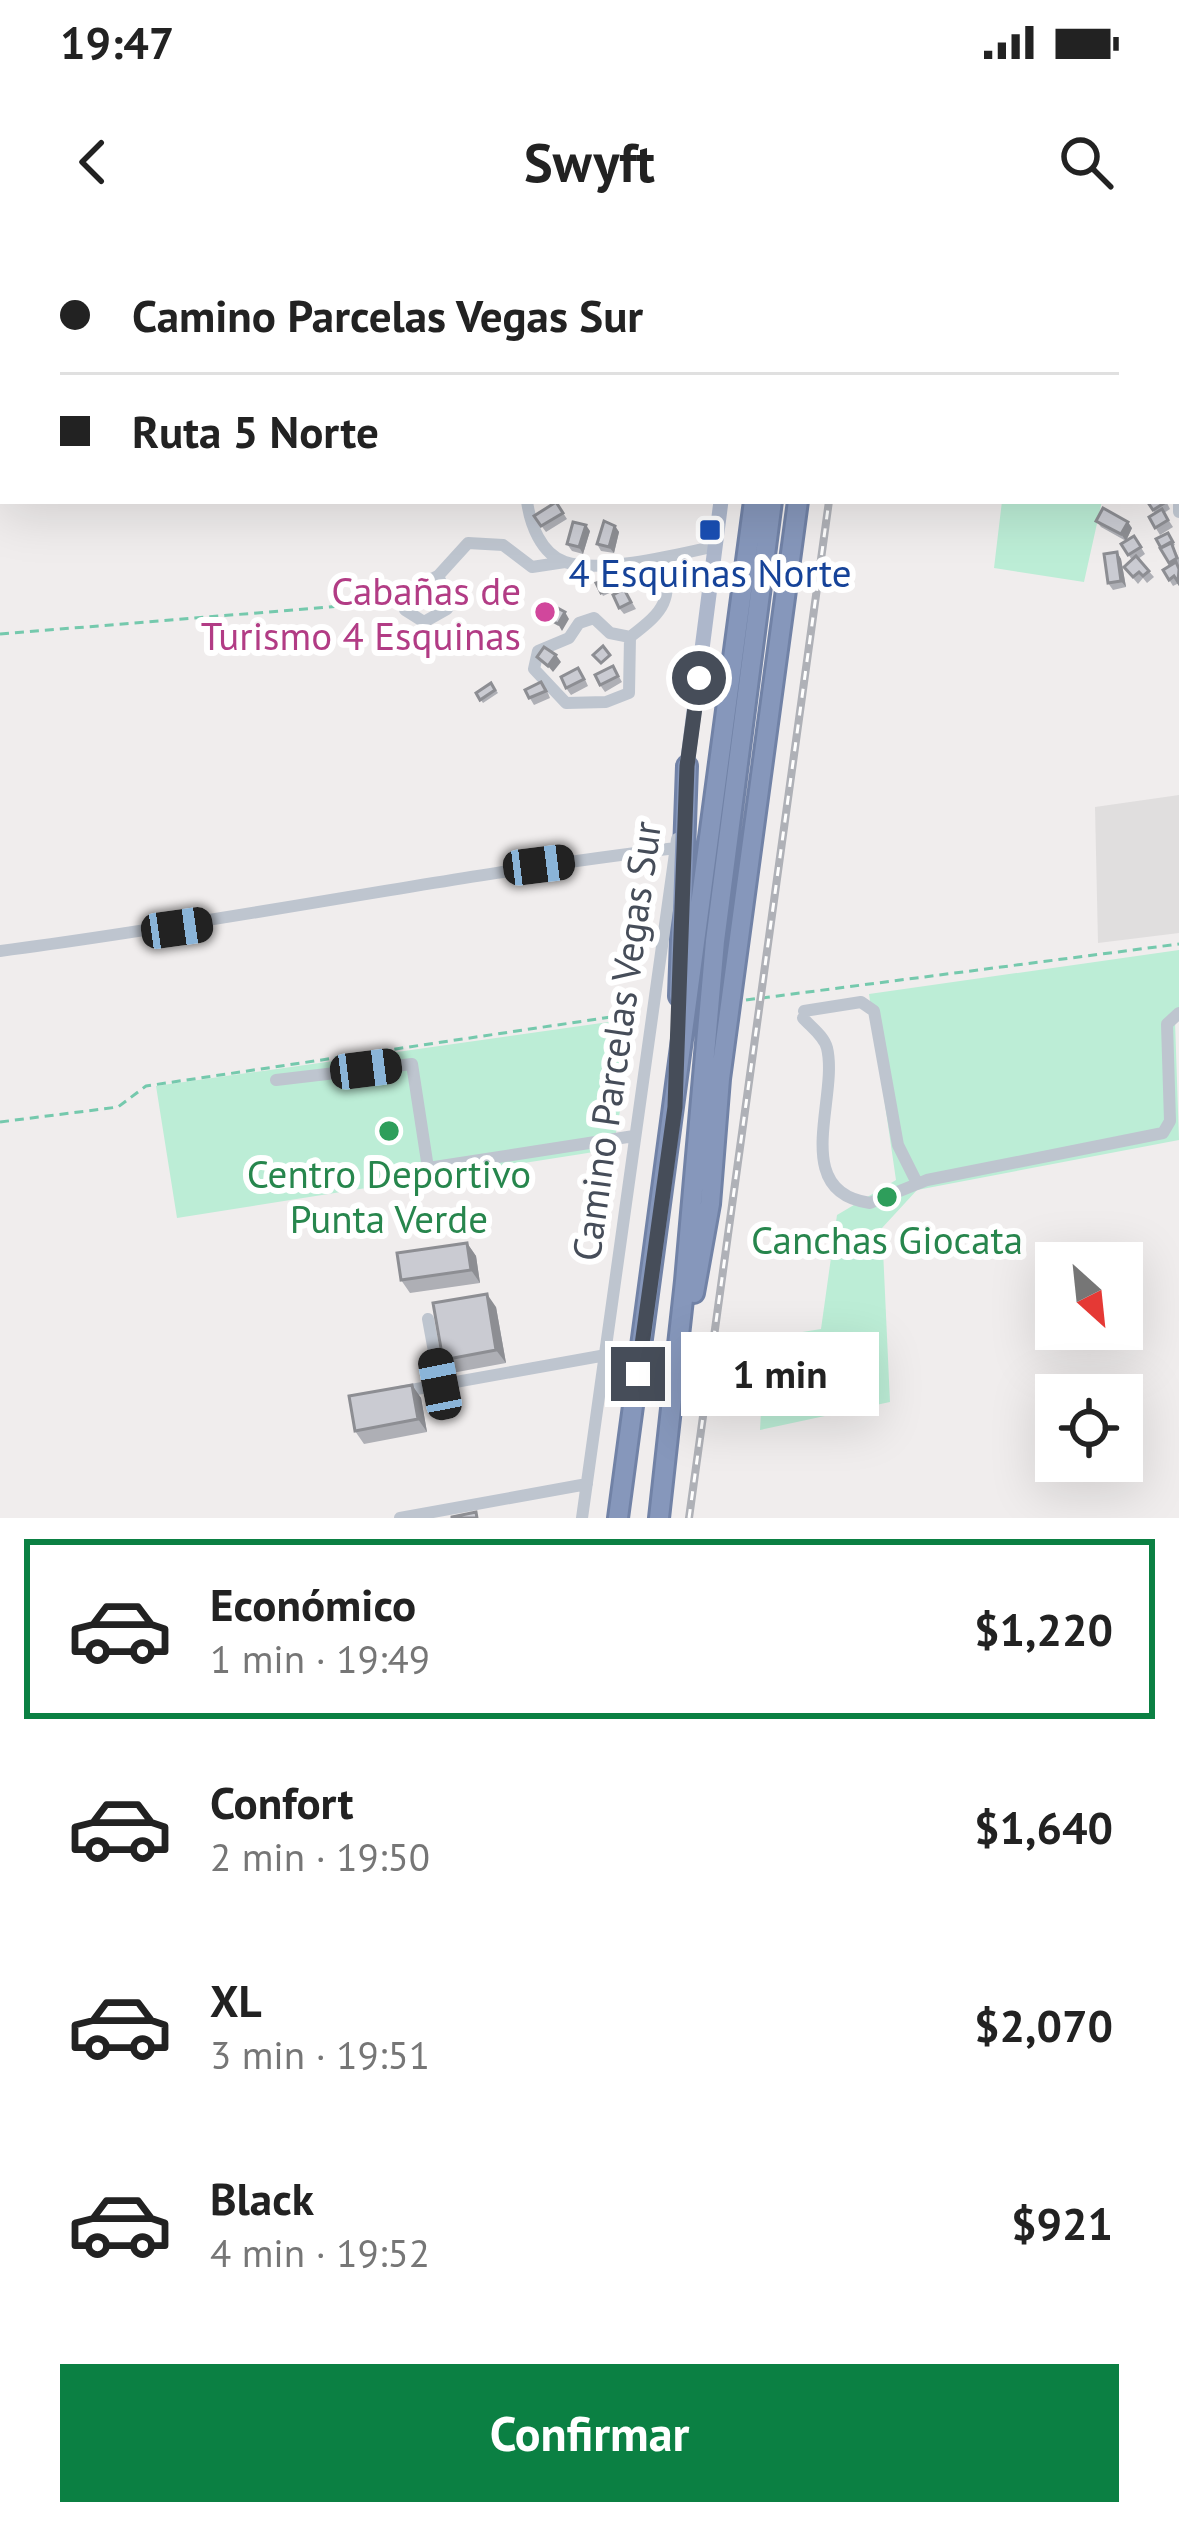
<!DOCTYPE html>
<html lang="es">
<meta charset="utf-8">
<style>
:root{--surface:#fff;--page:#f6f6f6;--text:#222;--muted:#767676;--line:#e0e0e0;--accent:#0b8043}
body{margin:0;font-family:"PT Sans",sans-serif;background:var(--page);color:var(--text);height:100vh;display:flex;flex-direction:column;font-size:45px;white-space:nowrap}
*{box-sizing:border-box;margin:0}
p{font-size:39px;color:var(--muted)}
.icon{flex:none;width:66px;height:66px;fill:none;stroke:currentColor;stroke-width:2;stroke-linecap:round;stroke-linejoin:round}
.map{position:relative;height:1278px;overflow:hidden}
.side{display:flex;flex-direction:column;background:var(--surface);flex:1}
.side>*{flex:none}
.top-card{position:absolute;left:0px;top:0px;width:1179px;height:264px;box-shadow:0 12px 48px #0002;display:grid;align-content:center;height:264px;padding:0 60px;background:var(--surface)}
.needle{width:78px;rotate:153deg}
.tools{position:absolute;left:1035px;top:1002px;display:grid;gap:24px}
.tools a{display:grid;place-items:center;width:108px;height:108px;border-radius:0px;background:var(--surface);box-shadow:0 12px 48px #0002;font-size:60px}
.end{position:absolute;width:54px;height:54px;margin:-27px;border:15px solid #464d59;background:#fff;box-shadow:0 0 0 6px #fff}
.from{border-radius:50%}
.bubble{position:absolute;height:84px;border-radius:0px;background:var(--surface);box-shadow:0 12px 48px #0002;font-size:39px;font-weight:700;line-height:84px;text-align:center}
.car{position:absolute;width:36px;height:72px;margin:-36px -18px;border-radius:15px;box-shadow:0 0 9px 3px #0007;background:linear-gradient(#222 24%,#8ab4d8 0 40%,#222 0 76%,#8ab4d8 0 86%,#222 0)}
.top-card b{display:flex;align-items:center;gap:42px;height:114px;font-size:45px}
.top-card b+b{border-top:3px solid var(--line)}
.top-card i{width:30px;height:30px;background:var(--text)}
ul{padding:21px 0 0;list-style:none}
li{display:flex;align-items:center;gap:36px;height:180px;margin:0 24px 18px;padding:0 36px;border:6px solid transparent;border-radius:0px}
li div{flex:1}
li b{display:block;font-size:45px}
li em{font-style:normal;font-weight:700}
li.on{border-color:var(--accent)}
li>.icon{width:108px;height:108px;stroke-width:1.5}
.cta{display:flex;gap:24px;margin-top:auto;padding:24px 60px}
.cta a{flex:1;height:138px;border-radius:0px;background:var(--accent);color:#fff;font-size:48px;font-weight:700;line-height:138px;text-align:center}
.status{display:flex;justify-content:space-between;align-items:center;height:84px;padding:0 60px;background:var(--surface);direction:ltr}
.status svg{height:33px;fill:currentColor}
header{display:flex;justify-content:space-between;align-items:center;height:156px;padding:0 60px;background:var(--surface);font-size:54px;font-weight:700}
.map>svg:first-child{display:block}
.education{fill:#e0dede}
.green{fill:#bcedd6}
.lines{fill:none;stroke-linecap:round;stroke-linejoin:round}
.highway-casing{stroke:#7182a6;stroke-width:24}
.path{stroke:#75c9ad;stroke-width:3;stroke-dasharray:9 6;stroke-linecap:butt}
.minor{stroke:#bec5cf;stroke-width:12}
.major{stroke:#adb7cb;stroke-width:15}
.highway{stroke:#8697bb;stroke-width:18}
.rail-casing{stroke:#afb1b7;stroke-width:8}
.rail{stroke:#fff;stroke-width:3;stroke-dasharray:9;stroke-linecap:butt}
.wall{fill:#aeafb5}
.shaded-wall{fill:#8d8e93}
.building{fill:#cacbd2;stroke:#8d8e93;stroke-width:3}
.route{stroke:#464d59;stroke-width:15}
.transit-dot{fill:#1a4fb4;stroke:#fff;stroke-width:4.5}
.hotel-dot{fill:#d1479c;stroke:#fff;stroke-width:4.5}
.leisure-dot{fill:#2e9e5b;stroke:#fff;stroke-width:4.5}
.labels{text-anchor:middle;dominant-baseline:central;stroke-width:12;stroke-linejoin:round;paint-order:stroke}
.transit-label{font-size:39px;fill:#164399;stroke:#fff}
.hotel-label{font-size:39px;fill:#b23c85;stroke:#fff;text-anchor:end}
.street-label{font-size:39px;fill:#464d59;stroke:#fff}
.leisure-label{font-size:39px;fill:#27864d;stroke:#fff}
</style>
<div class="status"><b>19:47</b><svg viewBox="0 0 49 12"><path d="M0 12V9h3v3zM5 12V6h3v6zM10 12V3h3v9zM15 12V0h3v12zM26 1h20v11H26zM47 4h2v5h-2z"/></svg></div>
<header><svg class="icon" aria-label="back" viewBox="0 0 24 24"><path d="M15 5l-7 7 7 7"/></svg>Swyft<svg class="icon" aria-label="search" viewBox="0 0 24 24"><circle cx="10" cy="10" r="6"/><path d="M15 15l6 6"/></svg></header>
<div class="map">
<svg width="1179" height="1278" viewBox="0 0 1179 1278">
<rect width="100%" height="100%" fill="#f0eded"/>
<path class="education" d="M1179 555V693L1098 703 1095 567Z"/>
<path class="green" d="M1002 261H1102L1084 342 994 328Z
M1179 710V780L1175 781 1179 900 917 950 882 988 890 1162 760 1190 765 1098 821 1089 837 975 896 940 869 754Z
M637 778 613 909 177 978 156 846Z"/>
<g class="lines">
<defs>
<path id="highway" d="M790 3V0
M807 3V0
M832 3V0
M679 756 687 526
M694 1053 710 964 720 839 798 261
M618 1278 754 261
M659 1278 685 1041 715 701 772 261"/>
</defs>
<use href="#highway" class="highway-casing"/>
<path class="path" d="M484 0V3
M463 3 467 0
M0 58H3
M0 394 390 362
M746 760 1179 704
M0 882 118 867 146 846 638 773"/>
<path class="minor" d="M901 3V0
M1176 22 1179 27
M1176 126 1179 153
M527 261C530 284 541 314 565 322 600 334 680 314 716 306
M1179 265V272
M438 336 415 347 404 361 405 370 424 382 447 369 451 363 438 336 468 303 503 305 532 327 565 322
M630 397 610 393 594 378 579 383 569 398 538 411 534 429 566 463 606 462 629 453 630 397C668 368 668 363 668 317
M0 711C226 682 449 635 676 608
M804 771 861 762 874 771 898 905 917 943
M803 778C811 787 824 796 827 808 839 858 789 952 870 963L927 940 1163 893 1170 881 1167 784 1179 773
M276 840 412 824 428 928 634 896
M428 1079 440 1144
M400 1152 606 1115
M400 1278 587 1244
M582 1278 677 599"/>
<path class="major" d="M758 3 759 0
M1176 99H1179
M1176 118H1179
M0 201H3
M687 526 721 261"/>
<use href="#highway" class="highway"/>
<defs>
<path id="rail" d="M865 3V0
M689 1278 829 261"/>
</defs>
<use href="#rail" class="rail-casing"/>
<use href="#rail" class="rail"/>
</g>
<path class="wall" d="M964 0H1002V2L966 3Z
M1147 261H1166L1170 269 1164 273 1173 287 1160 295 1149 277 1155 273Z
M556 262 567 279 546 292 534 276Z
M1096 281 1132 288 1126 301 1101 287Z
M615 286 619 292 614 313 601 311 597 304Z
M590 291 583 314 572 311 567 304Z
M1168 293 1175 305 1173 306 1179 318V343L1173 346 1163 330 1171 326 1160 308Z
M1134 296 1145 314 1138 319 1154 337 1147 343 1143 338 1138 344 1124 327 1132 320 1121 304Z
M1117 312 1121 319 1126 347 1113 350 1108 343Z
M609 338 616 350 603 356 596 343Z
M624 349 636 369 624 374 619 368Z
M613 426 622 442 605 452 600 445Z
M583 435 588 446 571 455 566 448Z
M491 443 498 453 483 463 476 453Z
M546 448 550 458 534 465 525 450Z
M467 1003 476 1016 480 1043 410 1053 401 1040Z
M496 1067 506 1123 452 1133 443 1120Z
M412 1145 421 1158 427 1192 364 1204 355 1191Z"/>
<path class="shaded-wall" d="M1128 282 1132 288 1126 301 1121 294Z
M586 285 590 291 583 314 579 307Z
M615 286 619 292 614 313 609 307Z
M1117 312 1121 319 1126 347 1121 341Z
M565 372 569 379 562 391 558 384Z
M556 415 561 422 553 432 548 426Z
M467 1003 476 1016 480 1043 471 1030Z
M487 1054 496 1067 506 1123 496 1110Z
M412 1145 421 1158 427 1192 418 1179Z"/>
<path class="building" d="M1053 0H1071V3H1054Z
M1147 261H1165L1166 262 1153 270Z
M556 262 563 273 541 286 534 276Z
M1103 268 1128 282 1121 294 1096 281Z
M1162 269 1168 280 1155 288 1149 277Z
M604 281 615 286 609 307 597 304Z
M573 282 586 285 579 307 567 304Z
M1168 293 1173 302 1161 308 1156 299Z
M1134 296 1141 307 1128 315 1121 304Z
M1171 302 1177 318 1169 323 1160 308Z
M1117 312 1121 341 1108 343 1104 314Z
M1136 316 1149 331 1143 336 1139 332 1133 337 1124 327Z
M1176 322 1179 329 1178 342 1174 336 1169 340 1163 330Z
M609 338 614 346 601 353 596 343Z
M624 349 631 362 619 368 613 355Z
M554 366 565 372 558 384 547 378Z
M603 406 610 415 601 423 593 415Z
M544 407 556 415 548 426 537 417Z
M613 426 618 436 600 445 595 435Z
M578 428 584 439 566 448 561 437Z
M541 442 546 451 529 458 525 450Z
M491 443 495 450 480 460 476 453Z
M467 1003 471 1030 401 1040 397 1013Z
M487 1054 496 1110 443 1120 433 1063Z
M412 1145 418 1179 355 1191 349 1156Z
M476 1272 477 1278H452V1277Z"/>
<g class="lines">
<path class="route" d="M638 1134 675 867 687 526 699 438"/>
</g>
<rect class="transit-dot" x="698" y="278" width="24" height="24" rx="6"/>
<circle class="hotel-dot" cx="545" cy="372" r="12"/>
<g class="leisure-dot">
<circle cx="389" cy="891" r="12"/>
<circle cx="887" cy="957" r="12"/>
</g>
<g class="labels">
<g class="transit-label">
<text x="710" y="332">4 Esquinas Norte</text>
</g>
<g class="hotel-label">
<text x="521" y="350">Cabañas de<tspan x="521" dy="45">Turismo 4 Esquinas</tspan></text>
</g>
<g class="street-label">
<text transform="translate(616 801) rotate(-82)">Camino Parcelas Vegas Sur</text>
</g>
<g class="leisure-label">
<text x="389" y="933">Centro Deportivo<tspan x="389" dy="45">Punta Verde</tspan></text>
<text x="887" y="999">Canchas Giocata</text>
</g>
</g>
</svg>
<div class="tools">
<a><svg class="needle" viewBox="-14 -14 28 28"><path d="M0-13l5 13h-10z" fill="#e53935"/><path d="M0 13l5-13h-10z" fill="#767676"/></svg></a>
<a><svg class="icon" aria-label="locate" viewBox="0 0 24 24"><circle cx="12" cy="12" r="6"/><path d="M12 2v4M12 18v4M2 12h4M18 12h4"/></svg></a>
</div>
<i class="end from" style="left:699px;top:438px"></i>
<i class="end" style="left:638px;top:1134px"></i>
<div class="bubble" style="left:681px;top:1092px;width:198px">1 min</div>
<i class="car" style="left:539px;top:625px;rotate:83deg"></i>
<i class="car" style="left:177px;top:688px;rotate:82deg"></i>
<i class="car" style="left:366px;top:829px;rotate:83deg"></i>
<i class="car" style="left:440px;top:1144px;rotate:349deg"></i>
<div class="top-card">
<b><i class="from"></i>Camino Parcelas Vegas Sur</b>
<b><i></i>Ruta 5 Norte</b>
</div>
</div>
<section class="side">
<ul>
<li class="on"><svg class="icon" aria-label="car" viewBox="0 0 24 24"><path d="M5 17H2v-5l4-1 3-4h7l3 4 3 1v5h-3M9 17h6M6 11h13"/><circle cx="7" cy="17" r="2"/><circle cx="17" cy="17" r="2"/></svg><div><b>Económico</b><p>1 min · 19:49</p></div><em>$1,220</em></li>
<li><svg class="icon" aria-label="car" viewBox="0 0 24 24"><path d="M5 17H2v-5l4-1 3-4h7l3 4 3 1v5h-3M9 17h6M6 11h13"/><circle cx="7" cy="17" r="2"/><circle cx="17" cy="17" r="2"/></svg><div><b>Confort</b><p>2 min · 19:50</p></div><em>$1,640</em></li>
<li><svg class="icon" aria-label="car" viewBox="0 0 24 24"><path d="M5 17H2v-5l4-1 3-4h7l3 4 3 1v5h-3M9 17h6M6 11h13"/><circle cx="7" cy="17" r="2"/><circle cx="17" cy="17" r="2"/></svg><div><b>XL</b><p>3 min · 19:51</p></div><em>$2,070</em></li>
<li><svg class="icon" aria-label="car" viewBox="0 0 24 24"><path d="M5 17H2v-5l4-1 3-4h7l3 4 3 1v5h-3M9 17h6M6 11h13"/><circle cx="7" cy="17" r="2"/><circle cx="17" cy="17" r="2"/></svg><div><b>Black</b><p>4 min · 19:52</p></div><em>$921</em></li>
</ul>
<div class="cta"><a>Confirmar</a></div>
</section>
